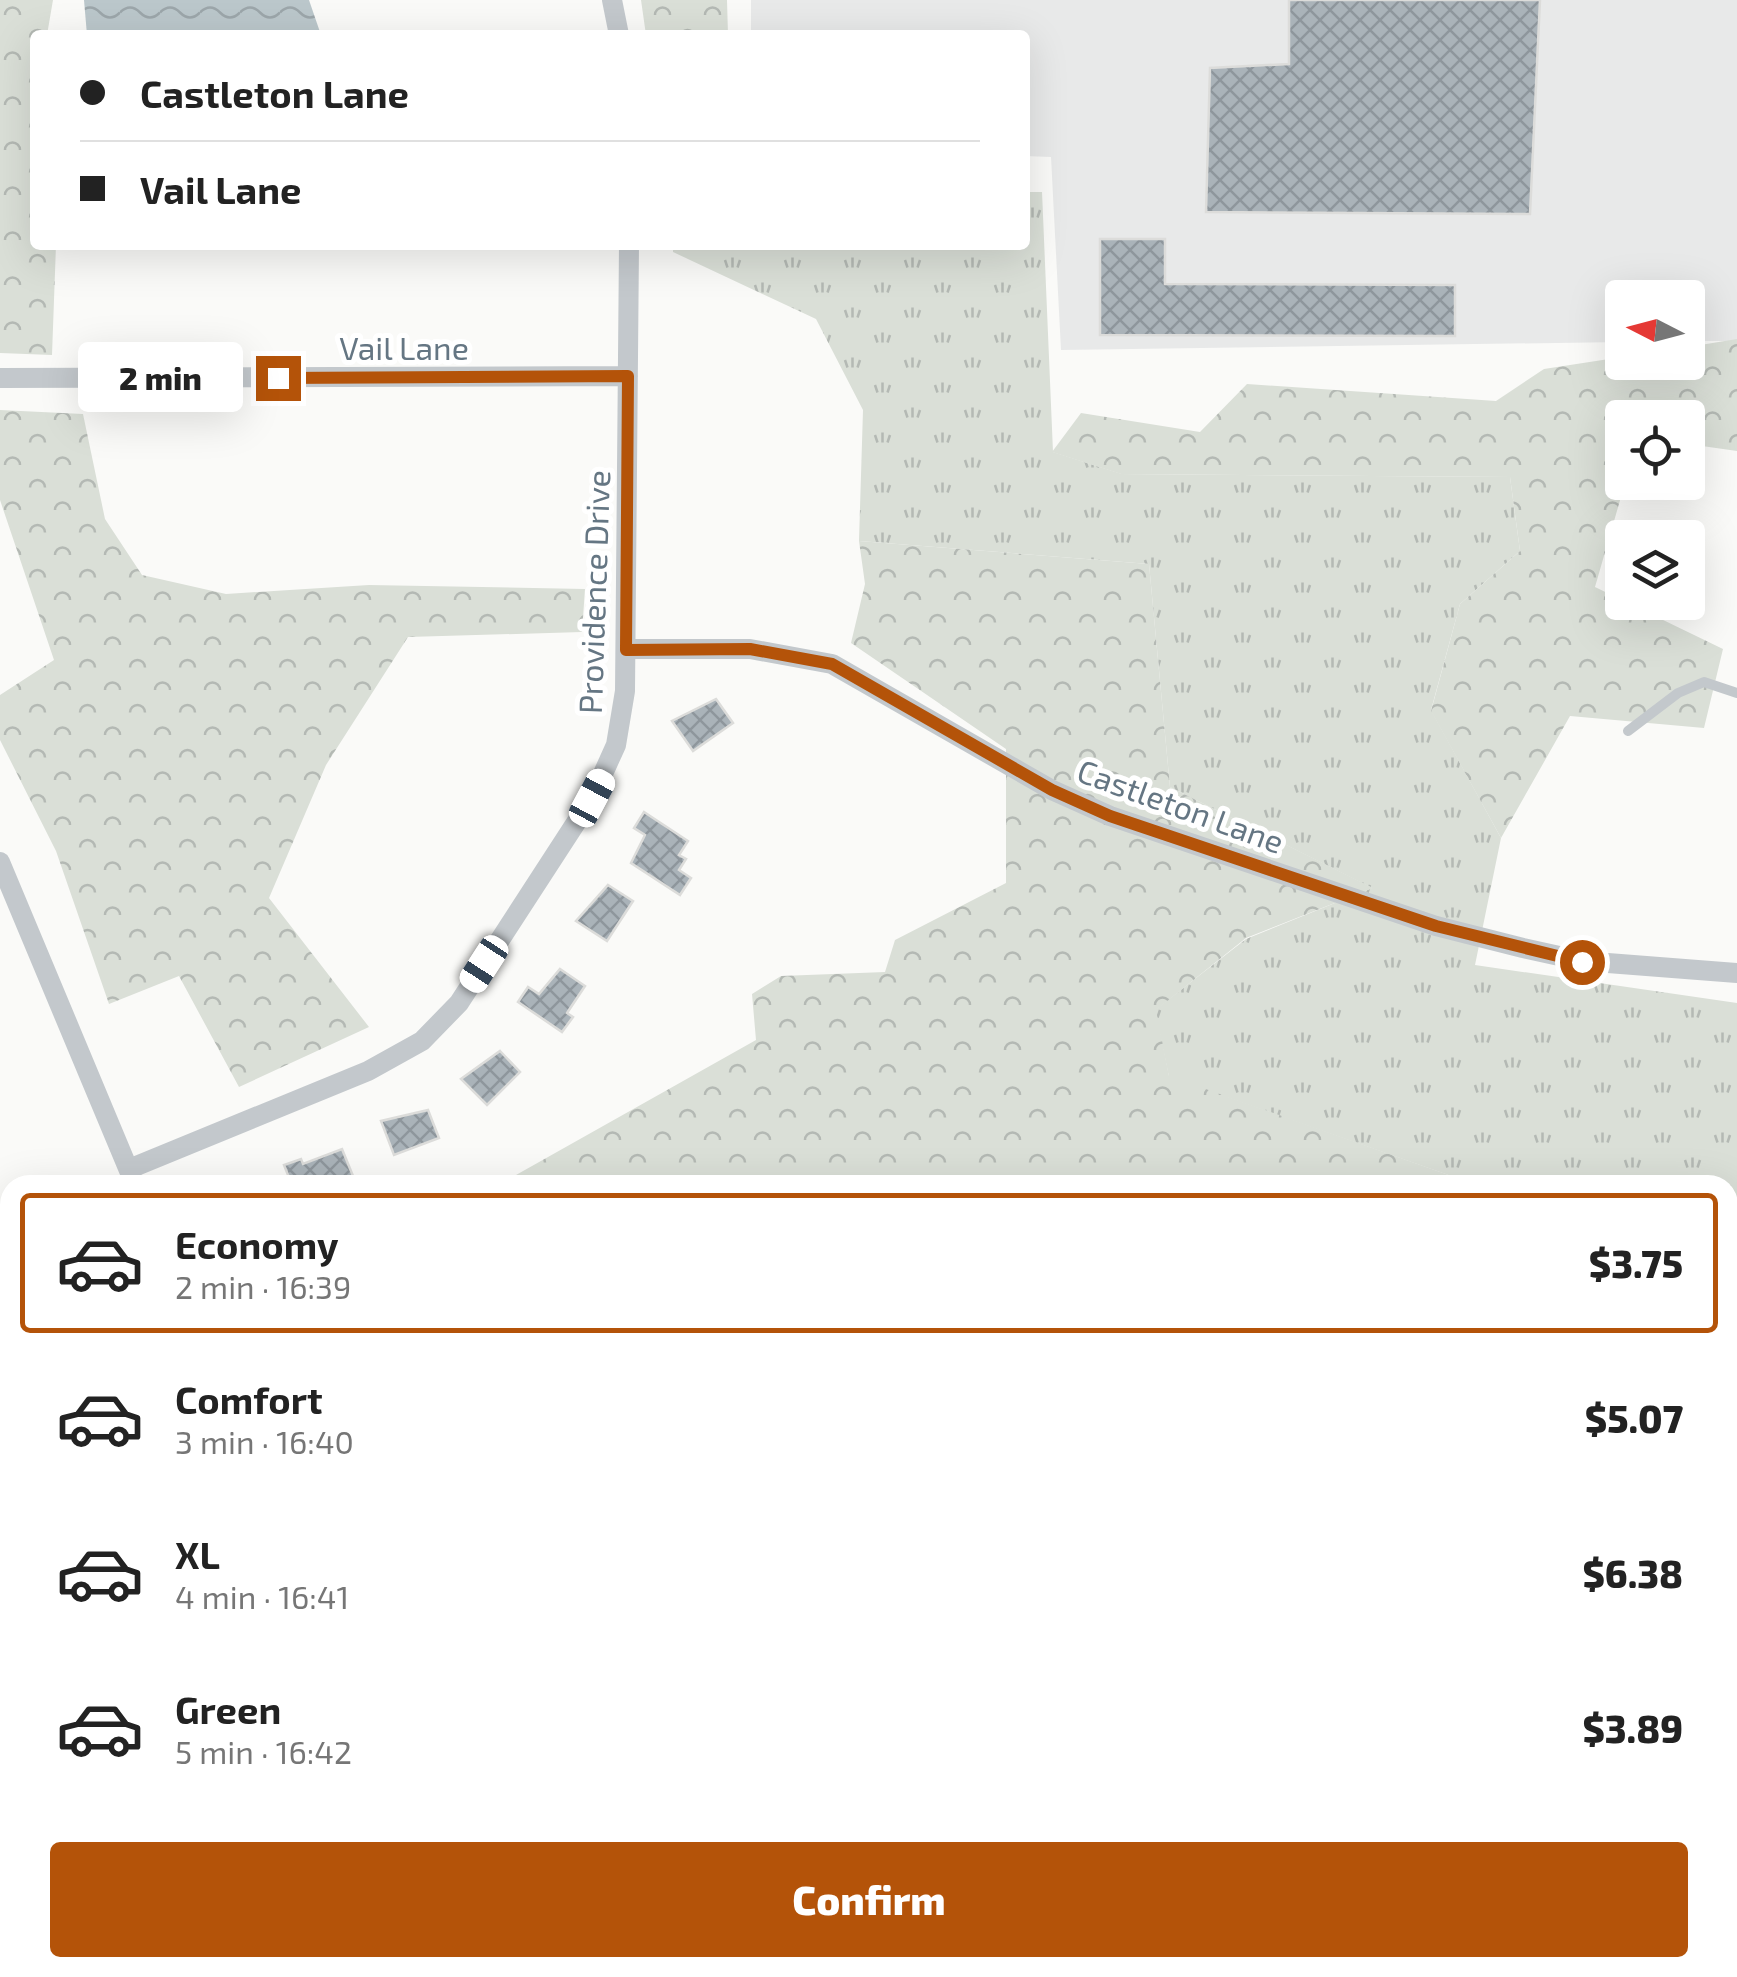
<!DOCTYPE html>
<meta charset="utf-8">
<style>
:root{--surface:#fff;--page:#f2f2f2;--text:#222;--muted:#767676;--line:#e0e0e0;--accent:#b45309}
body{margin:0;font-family:"Exo 2",sans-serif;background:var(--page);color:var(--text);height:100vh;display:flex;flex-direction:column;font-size:38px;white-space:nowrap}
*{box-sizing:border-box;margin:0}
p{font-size:32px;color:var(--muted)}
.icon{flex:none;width:55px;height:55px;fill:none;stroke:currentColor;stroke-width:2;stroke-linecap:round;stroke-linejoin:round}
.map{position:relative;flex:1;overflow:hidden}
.side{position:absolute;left:0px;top:1175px;width:1738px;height:802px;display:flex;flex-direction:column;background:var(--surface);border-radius:30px 30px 0 0;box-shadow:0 10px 40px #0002}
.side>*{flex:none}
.guide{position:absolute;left:30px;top:30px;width:1000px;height:220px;border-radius:10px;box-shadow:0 10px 40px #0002;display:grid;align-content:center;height:220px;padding:0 50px;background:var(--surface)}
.needle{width:65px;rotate:276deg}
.tools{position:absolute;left:1605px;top:280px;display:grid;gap:20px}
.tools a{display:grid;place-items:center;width:100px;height:100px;border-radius:10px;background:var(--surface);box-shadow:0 10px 40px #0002;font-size:50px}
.end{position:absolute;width:45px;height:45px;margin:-22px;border:12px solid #b45309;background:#fff;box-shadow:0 0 0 5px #fff}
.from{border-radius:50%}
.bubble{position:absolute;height:70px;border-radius:10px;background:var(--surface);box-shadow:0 10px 40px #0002;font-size:32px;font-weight:800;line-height:70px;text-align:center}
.car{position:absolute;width:30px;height:60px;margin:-30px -15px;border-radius:12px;box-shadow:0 0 8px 2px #0007;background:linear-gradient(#fff 24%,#345 0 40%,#fff 0 76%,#345 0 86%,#fff 0)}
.guide b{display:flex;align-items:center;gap:35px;height:95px;font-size:38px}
.guide b+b{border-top:2px solid var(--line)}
.guide i{width:25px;height:25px;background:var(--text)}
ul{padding:18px 0 0;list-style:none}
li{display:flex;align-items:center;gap:30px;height:140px;margin:0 20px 15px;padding:0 30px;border:5px solid transparent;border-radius:10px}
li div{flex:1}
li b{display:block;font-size:38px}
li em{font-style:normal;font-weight:800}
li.active{border-color:var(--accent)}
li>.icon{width:90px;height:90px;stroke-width:1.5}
.action{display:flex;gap:20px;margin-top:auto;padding:20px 50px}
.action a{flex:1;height:115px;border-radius:10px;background:var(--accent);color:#fff;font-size:40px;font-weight:800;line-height:115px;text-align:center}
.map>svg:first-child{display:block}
.built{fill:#e8e9e9}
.grass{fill:url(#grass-tufts)}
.forest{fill:url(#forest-crowns)}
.water{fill:url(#water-waves)}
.building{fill:url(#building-cross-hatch);stroke:#dcdcda;stroke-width:2.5}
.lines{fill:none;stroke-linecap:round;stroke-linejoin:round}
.lane{stroke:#c3c8cc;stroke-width:10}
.street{stroke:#c3c8cc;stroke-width:20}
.route{stroke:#b45309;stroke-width:12}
.labels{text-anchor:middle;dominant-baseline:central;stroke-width:10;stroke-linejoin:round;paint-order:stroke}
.street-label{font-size:32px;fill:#657683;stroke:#fff}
</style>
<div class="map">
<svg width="1737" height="1977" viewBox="0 0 1737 1977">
<defs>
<pattern id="grass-tufts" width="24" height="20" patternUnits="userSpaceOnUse" patternTransform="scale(2.5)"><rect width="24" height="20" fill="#dadfd7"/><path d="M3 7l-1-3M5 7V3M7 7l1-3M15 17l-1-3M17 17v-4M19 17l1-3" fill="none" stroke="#b4b9b4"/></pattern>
<pattern id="forest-crowns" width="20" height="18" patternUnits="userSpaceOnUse" patternTransform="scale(2.5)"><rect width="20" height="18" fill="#dadfd7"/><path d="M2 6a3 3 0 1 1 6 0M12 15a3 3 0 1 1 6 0" fill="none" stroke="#b4b9b4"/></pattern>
<pattern id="water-waves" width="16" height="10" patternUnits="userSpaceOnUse" patternTransform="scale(2.5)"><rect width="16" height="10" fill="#bbc7cb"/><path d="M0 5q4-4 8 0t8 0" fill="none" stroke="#9ca6aa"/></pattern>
<pattern id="building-cross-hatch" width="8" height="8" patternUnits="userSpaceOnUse" patternTransform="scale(2.5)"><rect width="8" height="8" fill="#aab3b9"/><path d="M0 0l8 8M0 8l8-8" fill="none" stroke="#8e969c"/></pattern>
</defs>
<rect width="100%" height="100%" fill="#fafaf8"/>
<path class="built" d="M751 0H1737V341H1688V298H1622V342L1061 350 1051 157 1025 156V35H751Z"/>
<path class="grass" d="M1025 192H1042L1053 452 1122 474 1510 477 1520 551 1460 604 1431 710 1501 838 1475 965 1737 1003V1288L1728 1284V1185H1477L1169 1077 1155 1010 1246 939 1372 888 1170 787 1149 564 859 541 863 410 816 319 673 252V245H1025Z"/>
<path class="forest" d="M0 0H53L47 35H35V245H56L52 355 0 353Z
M641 0H727L728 35H646Z
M1737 339V451L1688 444V418H1622L1625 483 1595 587 1723 649 1704 728 1570 716 1501 838 1431 711 1460 604 1520 551 1510 477 1121 474 1052 452 1081 413 1200 432 1247 384 1496 401 1544 369 1622 357V362H1688V347Z
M0 410 83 414 105 519 142 575 226 594 369 585 585 589 582 632 408 637 326 765 269 898 369 1027 239 1087 179 976 109 1004 56 851 0 740V695L54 660 0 500Z
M859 541 1149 564 1170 787 1373 888 1246 938 1156 1010 1169 1076 1477 1185H498L756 1040 752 994 781 976 885 972 895 940 1006 883V749L851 643 865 584Z
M1728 1284 1737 1288V1472H1728Z
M1737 1954V1977H1647L1685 1968H1728V1957Z
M581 1968H623L678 1977H575Z
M1300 1968H1525L1527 1977H1217Z"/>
<path class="water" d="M84 0H309L321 35H87Z"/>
<path class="building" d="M1289 0H1540L1530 214 1206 212 1210 68 1289 64Z
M1100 239H1165V284L1455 285V336L1100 335Z
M716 699 733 723 693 751 672 721Z
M644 812 688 841 679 855 686 859 679 870 691 878 680 895 631 863 645 835 634 828Z
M608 885 633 901 607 941 576 921Z
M560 969 585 986 567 1013 573 1017 562 1032 518 1002 528 987 539 994Z
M500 1051 520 1072 487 1105 461 1079Z
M428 1110 439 1138 394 1155 381 1121Z
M342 1149 353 1176 329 1185H292L284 1165 301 1159 303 1164Z"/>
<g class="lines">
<path class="lane" d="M1628 731 1678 693 1704 682 1737 693"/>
<path class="street" d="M612 0 619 35
M0 378 628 376
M626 649H750L832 664 1052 790 1110 816 1436 926 1523 948 1582 961 1737 973
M0 862 135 1185
M129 1169 368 1071 422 1041 459 1003 592 798 616 745 625 691 629 245
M0 1777 10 1775
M1728 1850 1737 1848
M789 1968 869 1975 984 1968"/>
</g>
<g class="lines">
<path class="route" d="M278 378 628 376 626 650 750 649 832 664 1052 790 1110 816 1436 926 1582 962"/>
</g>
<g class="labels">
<g class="street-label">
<text x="404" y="347">Vail Lane</text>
<text transform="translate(593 592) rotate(-88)">Providence Drive</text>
<text transform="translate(1181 805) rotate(20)">Castleton Lane</text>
</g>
</g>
</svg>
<div class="tools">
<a><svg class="needle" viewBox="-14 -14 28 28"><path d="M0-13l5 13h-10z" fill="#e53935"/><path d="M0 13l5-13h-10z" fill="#767676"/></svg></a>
<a><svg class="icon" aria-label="locate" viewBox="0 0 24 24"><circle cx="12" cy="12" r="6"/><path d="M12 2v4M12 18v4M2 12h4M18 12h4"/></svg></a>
<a><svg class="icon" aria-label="layers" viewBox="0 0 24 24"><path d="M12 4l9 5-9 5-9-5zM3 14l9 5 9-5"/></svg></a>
</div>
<i class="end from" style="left:1582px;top:962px"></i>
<i class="end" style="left:278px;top:378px"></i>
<div class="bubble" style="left:78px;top:342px;width:165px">2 min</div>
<i class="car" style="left:592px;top:798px;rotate:28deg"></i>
<i class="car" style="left:484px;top:964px;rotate:213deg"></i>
<div class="guide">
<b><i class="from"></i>Castleton Lane</b>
<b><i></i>Vail Lane</b>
</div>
<section class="side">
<ul>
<li class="active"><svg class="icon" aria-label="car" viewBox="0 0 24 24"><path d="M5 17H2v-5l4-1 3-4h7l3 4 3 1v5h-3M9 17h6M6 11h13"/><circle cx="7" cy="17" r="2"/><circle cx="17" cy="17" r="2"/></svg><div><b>Economy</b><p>2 min · 16:39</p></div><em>$3.75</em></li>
<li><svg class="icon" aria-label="car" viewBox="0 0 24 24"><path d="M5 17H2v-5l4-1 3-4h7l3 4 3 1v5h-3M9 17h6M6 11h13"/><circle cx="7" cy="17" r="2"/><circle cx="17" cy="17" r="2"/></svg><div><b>Comfort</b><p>3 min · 16:40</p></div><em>$5.07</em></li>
<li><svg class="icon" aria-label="car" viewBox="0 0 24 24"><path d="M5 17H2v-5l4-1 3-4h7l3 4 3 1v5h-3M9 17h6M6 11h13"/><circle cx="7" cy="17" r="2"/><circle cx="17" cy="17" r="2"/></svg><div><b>XL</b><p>4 min · 16:41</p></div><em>$6.38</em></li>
<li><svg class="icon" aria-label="car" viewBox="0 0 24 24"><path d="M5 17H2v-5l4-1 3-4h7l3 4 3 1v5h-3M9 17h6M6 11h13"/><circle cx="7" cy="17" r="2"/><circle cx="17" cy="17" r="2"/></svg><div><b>Green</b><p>5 min · 16:42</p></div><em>$3.89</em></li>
</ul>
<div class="action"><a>Confirm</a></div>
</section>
</div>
